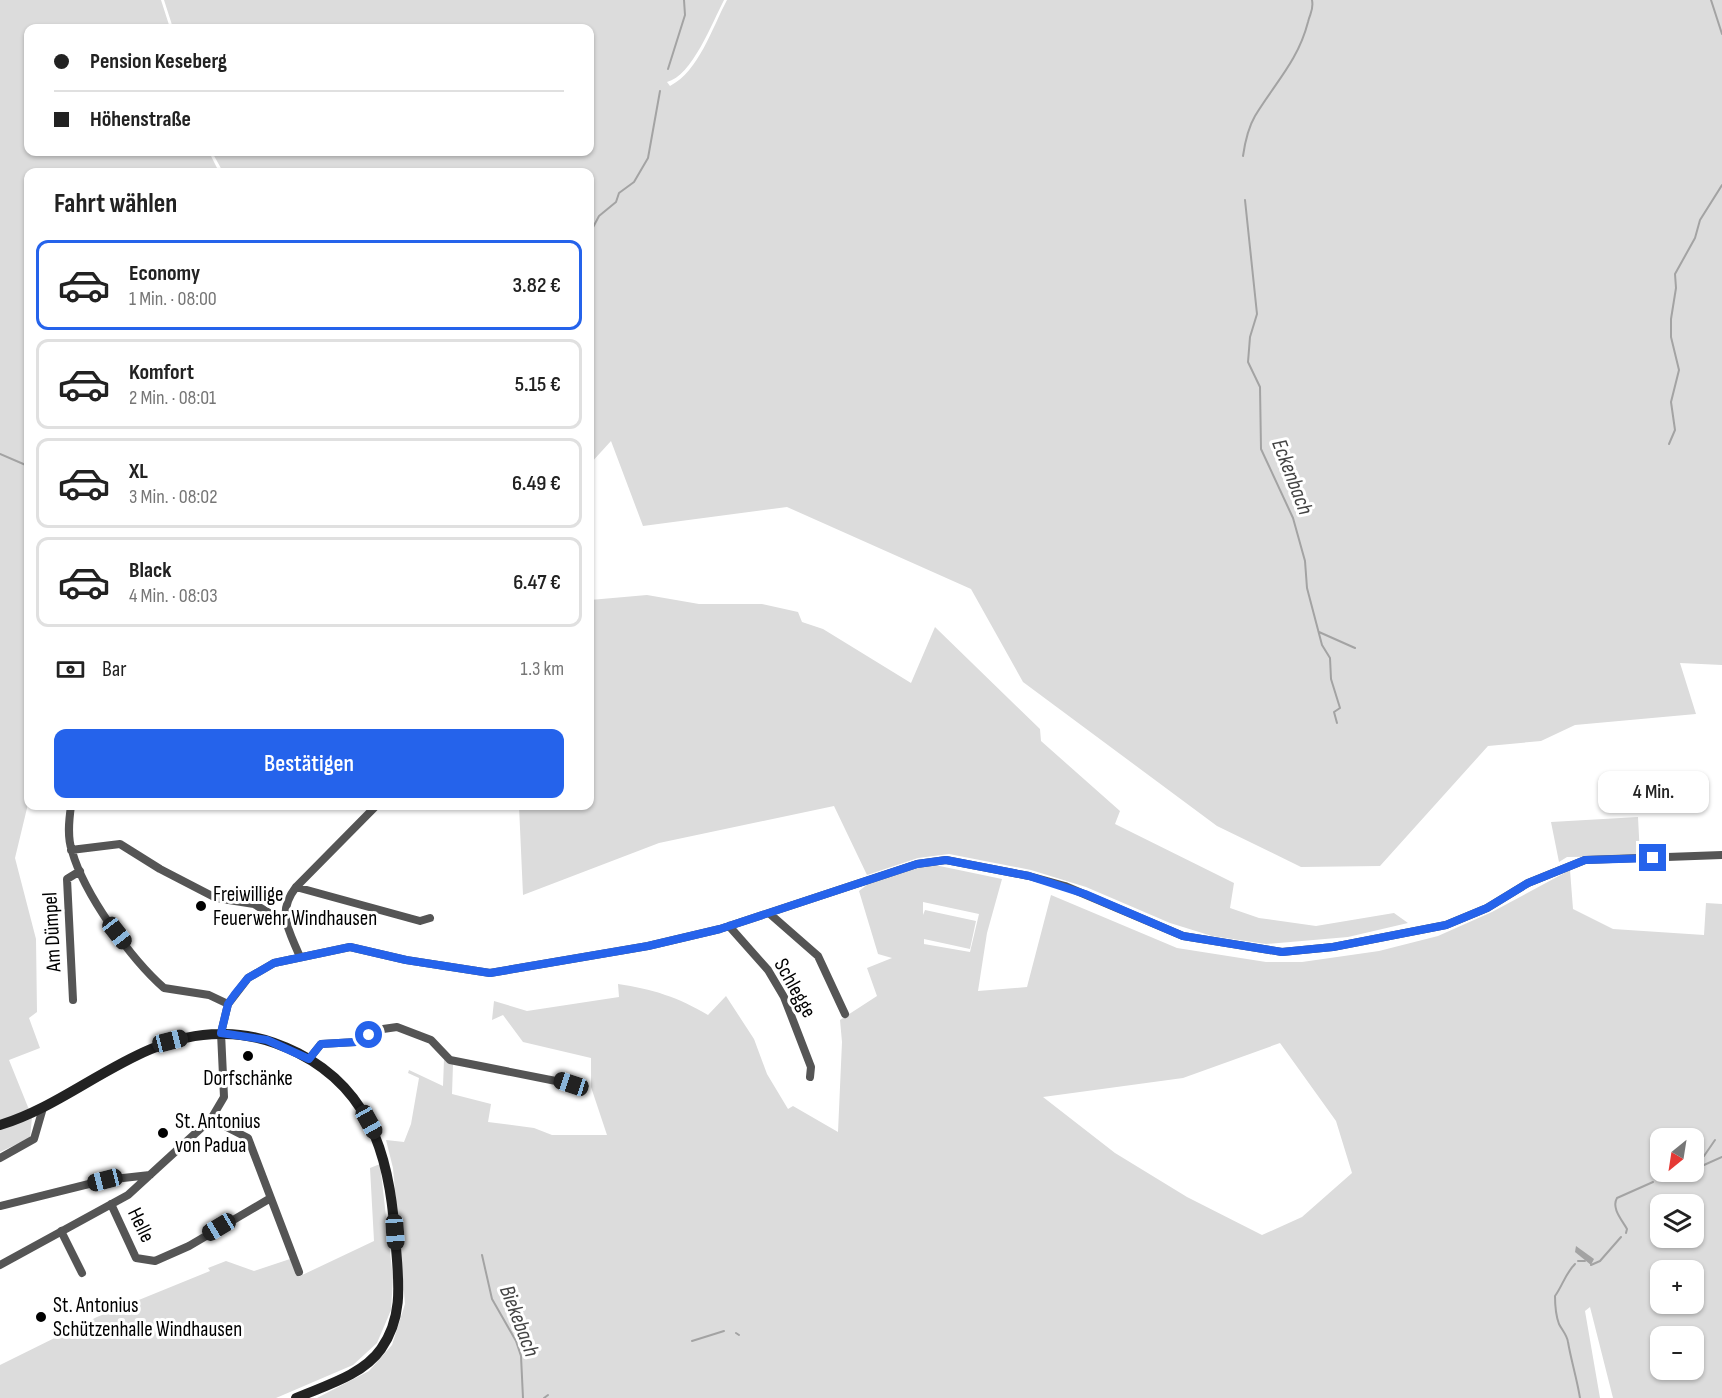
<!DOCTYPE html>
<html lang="de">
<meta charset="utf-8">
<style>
:root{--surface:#fff;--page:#f2f2f2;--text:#222;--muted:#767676;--line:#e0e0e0;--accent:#2563eb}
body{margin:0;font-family:"Sofia Sans Condensed",sans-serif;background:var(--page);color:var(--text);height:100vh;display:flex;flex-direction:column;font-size:22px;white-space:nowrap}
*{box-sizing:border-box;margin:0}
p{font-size:20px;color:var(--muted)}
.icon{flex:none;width:33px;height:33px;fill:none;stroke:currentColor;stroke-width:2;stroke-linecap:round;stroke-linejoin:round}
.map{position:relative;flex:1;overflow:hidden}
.side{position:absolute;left:24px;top:168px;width:570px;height:642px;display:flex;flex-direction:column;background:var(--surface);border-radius:12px;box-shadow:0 2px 4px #0004}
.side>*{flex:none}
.guide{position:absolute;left:24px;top:24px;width:570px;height:132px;border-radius:12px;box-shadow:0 2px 4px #0004;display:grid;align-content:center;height:132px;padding:0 30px;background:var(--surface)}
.needle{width:39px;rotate:210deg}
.buttons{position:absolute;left:1650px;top:1128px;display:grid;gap:12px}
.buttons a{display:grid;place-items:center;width:54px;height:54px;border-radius:12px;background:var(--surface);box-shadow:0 2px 4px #0004;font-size:30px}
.end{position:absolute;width:27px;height:27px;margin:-14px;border:8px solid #2563eb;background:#fff;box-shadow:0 0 0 3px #fff}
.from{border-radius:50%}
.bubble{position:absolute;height:42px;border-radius:12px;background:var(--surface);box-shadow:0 2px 4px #0004;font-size:20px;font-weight:600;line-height:42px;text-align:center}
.car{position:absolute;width:18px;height:36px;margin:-18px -9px;border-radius:8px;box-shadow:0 0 4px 2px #0007;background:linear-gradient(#222 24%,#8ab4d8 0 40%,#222 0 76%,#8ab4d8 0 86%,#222 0)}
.guide b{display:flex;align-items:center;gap:21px;height:57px;font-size:22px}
.guide b+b{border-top:2px solid var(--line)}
.guide i{width:15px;height:15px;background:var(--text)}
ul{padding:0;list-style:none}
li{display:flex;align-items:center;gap:18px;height:90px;margin:0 12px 9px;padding:0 18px;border:3px solid var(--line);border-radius:12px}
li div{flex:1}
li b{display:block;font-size:22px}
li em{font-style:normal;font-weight:600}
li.on{border-color:var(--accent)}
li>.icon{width:54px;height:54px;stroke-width:1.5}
h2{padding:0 30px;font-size:27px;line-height:72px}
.pay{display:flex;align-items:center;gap:15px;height:66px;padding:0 30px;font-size:22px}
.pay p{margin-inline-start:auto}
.button{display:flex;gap:12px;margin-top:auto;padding:12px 30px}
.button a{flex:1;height:69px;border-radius:12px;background:var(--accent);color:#fff;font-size:24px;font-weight:600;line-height:69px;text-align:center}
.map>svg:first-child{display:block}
.green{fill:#dcdcdc;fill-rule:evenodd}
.water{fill:#a3a3a3}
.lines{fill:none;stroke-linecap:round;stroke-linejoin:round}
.stream{stroke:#a3a3a3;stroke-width:2}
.minor{stroke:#555;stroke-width:8}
.secondary{stroke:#222;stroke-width:10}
.route{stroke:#2563eb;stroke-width:8}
.poi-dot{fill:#000;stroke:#fff;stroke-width:2}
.labels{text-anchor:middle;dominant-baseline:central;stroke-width:6;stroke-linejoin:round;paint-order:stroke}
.poi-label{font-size:21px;fill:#000;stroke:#fff;text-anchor:start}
.street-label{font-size:21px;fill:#000;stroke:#fff}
.water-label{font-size:22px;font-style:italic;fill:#444;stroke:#fff}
</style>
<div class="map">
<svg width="1722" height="1398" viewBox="0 0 1722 1398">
<rect width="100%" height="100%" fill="#fff"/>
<path class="green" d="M0 0H161L170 28H28V152H209L219 172H28V804L15 858 36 939 37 1012 29 1018 40 1048 9 1060 32 1117 30 1138 0 1152Z
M164 0H724C712 23 692 76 667 82L670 86C699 71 712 28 727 0H1722V665L1680 663 1696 714 1575 725 1541 741 1488 746 1380 866 1301 867 1217 826 1023 682 971 589 787 507 643 526 611 441 590 464V172H223L212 152H590V28H173Z
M647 595 699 604H762L798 612 802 622 823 629 911 683 935 627 1040 729 1041 741 1120 811 1115 824 1234 883 1230 908 1259 918 1316 926 1394 913 1408 923 1348 937 1266 944 1212 936 1170 923 1086 887 1031 870 949 854 918 858 867 875 834 806 659 843 523 895 519 806H590V600Z
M1638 817 1640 856 1567 857 1559 862 1551 822Z
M930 864 1002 879 987 933 978 991 1027 987 1051 895 1177 948 1266 962H1302L1379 951 1438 936 1492 912 1570 870 1573 909 1613 929 1704 935 1706 903 1722 904V1398H1613L1590 1307 1585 1311 1600 1398H317L369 1371 392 1345 405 1304 393 1168 386 1140 404 1142 411 1124 419 1078 408 1073 409 1070 443 1086 444 1059 453 1064 452 1094 491 1104 488 1122 534 1128 552 1135H607L591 1087V1058L523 1042 503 1015 492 1020 494 1001 527 1011 619 997 618 984C652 989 678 997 708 1015L726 996 754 1039 767 1074 788 1109 793 1106 838 1132 842 1042 840 1020 877 996 867 968 892 958 878 954 859 891 868 884ZM923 902 979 914 970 952 924 944V939L970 949 976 921 925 910 923 915ZM1280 1043 1336 1121 1352 1173 1302 1217 1262 1235 1187 1197 1115 1153 1043 1097 1183 1078ZM1660 1138H1694V1172H1660ZM1660 1204H1694V1238H1660ZM1660 1270H1694V1304H1660ZM1660 1336H1694V1370H1660Z
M380 1164 393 1278 391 1310 377 1343 353 1365 276 1398H0V1365L97 1317 210 1271 208 1268 226 1261 254 1271 290 1259 298 1277 374 1241 370 1168Z"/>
<path class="water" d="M1576 1246 1594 1259 1591 1265 1575 1252Z"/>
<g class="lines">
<path class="stream" d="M1711 0 1722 34
M668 69 685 15 684 0
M1243 156C1245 142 1248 128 1255 116 1275 83 1298 61 1308 22 1310 13 1314 10 1312 0
M1245 200 1257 314 1250 337 1248 362 1260 387 1261 449 1293 518 1305 561 1307 588 1322 645 1330 658 1331 679 1340 708 1334 712 1337 723
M590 233 599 216 616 202 619 193 634 182 648 158 660 91
M1669 444 1675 430 1671 402 1679 370 1671 337V319L1676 288 1675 274 1695 238 1700 220 1722 185
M0 454 28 466
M1319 632 1355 648
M1694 1161 1704 1156 1715 1140
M1663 1178 1675 1173 1693 1172 1704 1165 1722 1157
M1626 1233 1627 1229C1622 1220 1611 1208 1617 1198L1653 1182
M482 1255 492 1299 516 1341 521 1356 523 1398
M1578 1261H1585
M1575 1264C1565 1274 1563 1285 1555 1296 1555 1305 1556 1316 1559 1324 1562 1330 1567 1335 1568 1342 1571 1360 1577 1379 1580 1398
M1591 1265 1600 1261 1621 1237
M736 1333 739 1335
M692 1341 724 1331
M544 1398 548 1395"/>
<path class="minor" d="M71 806C69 820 67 837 72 851 84 894 131 959 164 988L209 995 228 1004
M71 850 120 844 160 869 216 898 254 904 286 923
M296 887 420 921 430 918
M770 914 818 956 845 1014
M729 926 768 970 784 997 811 1067 810 1077
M300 957C289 930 276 913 296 887L376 806
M73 1000 67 879 80 871
M309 1059 321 1044 356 1042 383 1029 397 1027 431 1040 450 1060 571 1084
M211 1119 248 1138 299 1272
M0 1158 34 1139 43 1108
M111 1204 136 1258 155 1261 189 1246 269 1199
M0 1206 105 1180 150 1175
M61 1231 82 1273
M0 1265 128 1195 211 1119 224 1097 221 1033 228 1004 248 978 274 963 350 947 406 960 490 973 648 946 720 929 917 864 946 860 1029 876 1065 886 1183 936 1282 952 1333 947 1446 925 1487 908 1528 883 1585 860 1722 855"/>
<path class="secondary" d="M0 1125C76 1102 137 1034 220 1034 247 1033 274 1041 298 1053 377 1093 391 1168 396 1248 399 1284 403 1318 381 1349 363 1375 324 1386 296 1398"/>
</g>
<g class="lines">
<path class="route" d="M369 1035 356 1042 321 1044 309 1059 267 1040 221 1033 228 1004 235 994 248 978 274 963 350 947 406 960 490 973 648 946 720 929 917 864 946 860 1029 876 1085 894 1183 936 1282 952 1333 947 1446 925 1487 908 1528 883 1585 860 1653 858"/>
</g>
<g class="poi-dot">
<circle cx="201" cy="906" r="6"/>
<circle cx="248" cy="1056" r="6"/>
<circle cx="163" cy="1133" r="6"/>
<circle cx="41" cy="1317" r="6"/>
</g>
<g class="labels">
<g class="poi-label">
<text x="213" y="894">Freiwillige<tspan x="213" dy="24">Feuerwehr Windhausen</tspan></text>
<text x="248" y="1078" text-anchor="middle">Dorfschänke</text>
<text x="175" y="1121">St. Antonius<tspan x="175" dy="24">von Padua</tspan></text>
<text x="53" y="1305">St. Antonius<tspan x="53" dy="24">Schützenhalle Windhausen</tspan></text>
</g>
<g class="street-label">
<text transform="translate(52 932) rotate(-93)">Am Dümpel</text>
<text transform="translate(795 988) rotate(61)">Schlegge</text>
<text transform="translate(141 1225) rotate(64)">Helle</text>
</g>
<g class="water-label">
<text transform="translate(1292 477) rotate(69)">Eckenbach</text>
<text transform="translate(519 1321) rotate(69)">Biekebach</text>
</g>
</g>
</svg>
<div class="buttons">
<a><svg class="needle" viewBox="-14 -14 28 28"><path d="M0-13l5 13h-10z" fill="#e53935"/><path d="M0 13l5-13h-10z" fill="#767676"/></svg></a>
<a><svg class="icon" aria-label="layers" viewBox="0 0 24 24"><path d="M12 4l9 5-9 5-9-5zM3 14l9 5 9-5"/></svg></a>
<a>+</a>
<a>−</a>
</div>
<i class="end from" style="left:369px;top:1035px"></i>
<i class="end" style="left:1653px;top:858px"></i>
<div class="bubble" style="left:1598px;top:771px;width:111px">4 Min.</div>
<i class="car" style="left:117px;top:933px;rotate:142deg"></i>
<i class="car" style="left:170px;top:1041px;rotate:76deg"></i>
<i class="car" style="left:571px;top:1084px;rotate:288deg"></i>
<i class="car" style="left:369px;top:1122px;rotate:151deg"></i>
<i class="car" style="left:105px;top:1180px;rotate:256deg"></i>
<i class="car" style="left:219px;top:1227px;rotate:239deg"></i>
<i class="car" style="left:395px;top:1232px;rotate:176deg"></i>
<div class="guide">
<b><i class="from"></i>Pension Keseberg</b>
<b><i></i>Höhenstraße</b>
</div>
<section class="side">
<h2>Fahrt wählen</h2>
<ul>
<li class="on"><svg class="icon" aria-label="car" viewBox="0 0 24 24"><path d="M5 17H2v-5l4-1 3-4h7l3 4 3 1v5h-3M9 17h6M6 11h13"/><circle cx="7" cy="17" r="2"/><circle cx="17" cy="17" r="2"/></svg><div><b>Economy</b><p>1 Min. · 08:00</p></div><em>3.82 €</em></li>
<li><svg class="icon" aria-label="car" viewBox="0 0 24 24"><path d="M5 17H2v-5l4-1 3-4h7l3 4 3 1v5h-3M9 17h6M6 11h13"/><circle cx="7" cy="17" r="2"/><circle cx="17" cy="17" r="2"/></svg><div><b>Komfort</b><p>2 Min. · 08:01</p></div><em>5.15 €</em></li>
<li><svg class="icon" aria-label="car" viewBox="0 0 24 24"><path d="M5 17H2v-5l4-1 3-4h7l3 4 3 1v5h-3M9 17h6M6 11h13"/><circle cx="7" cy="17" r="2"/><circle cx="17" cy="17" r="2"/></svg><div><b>XL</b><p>3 Min. · 08:02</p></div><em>6.49 €</em></li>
<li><svg class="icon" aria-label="car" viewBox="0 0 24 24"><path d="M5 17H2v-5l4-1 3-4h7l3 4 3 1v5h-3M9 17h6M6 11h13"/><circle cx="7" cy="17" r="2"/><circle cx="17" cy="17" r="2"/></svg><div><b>Black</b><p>4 Min. · 08:03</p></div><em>6.47 €</em></li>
</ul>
<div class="pay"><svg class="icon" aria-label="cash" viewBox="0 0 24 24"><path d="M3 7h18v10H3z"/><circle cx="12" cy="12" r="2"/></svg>Bar<p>1.3 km</p></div>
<div class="button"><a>Bestätigen</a></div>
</section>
</div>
